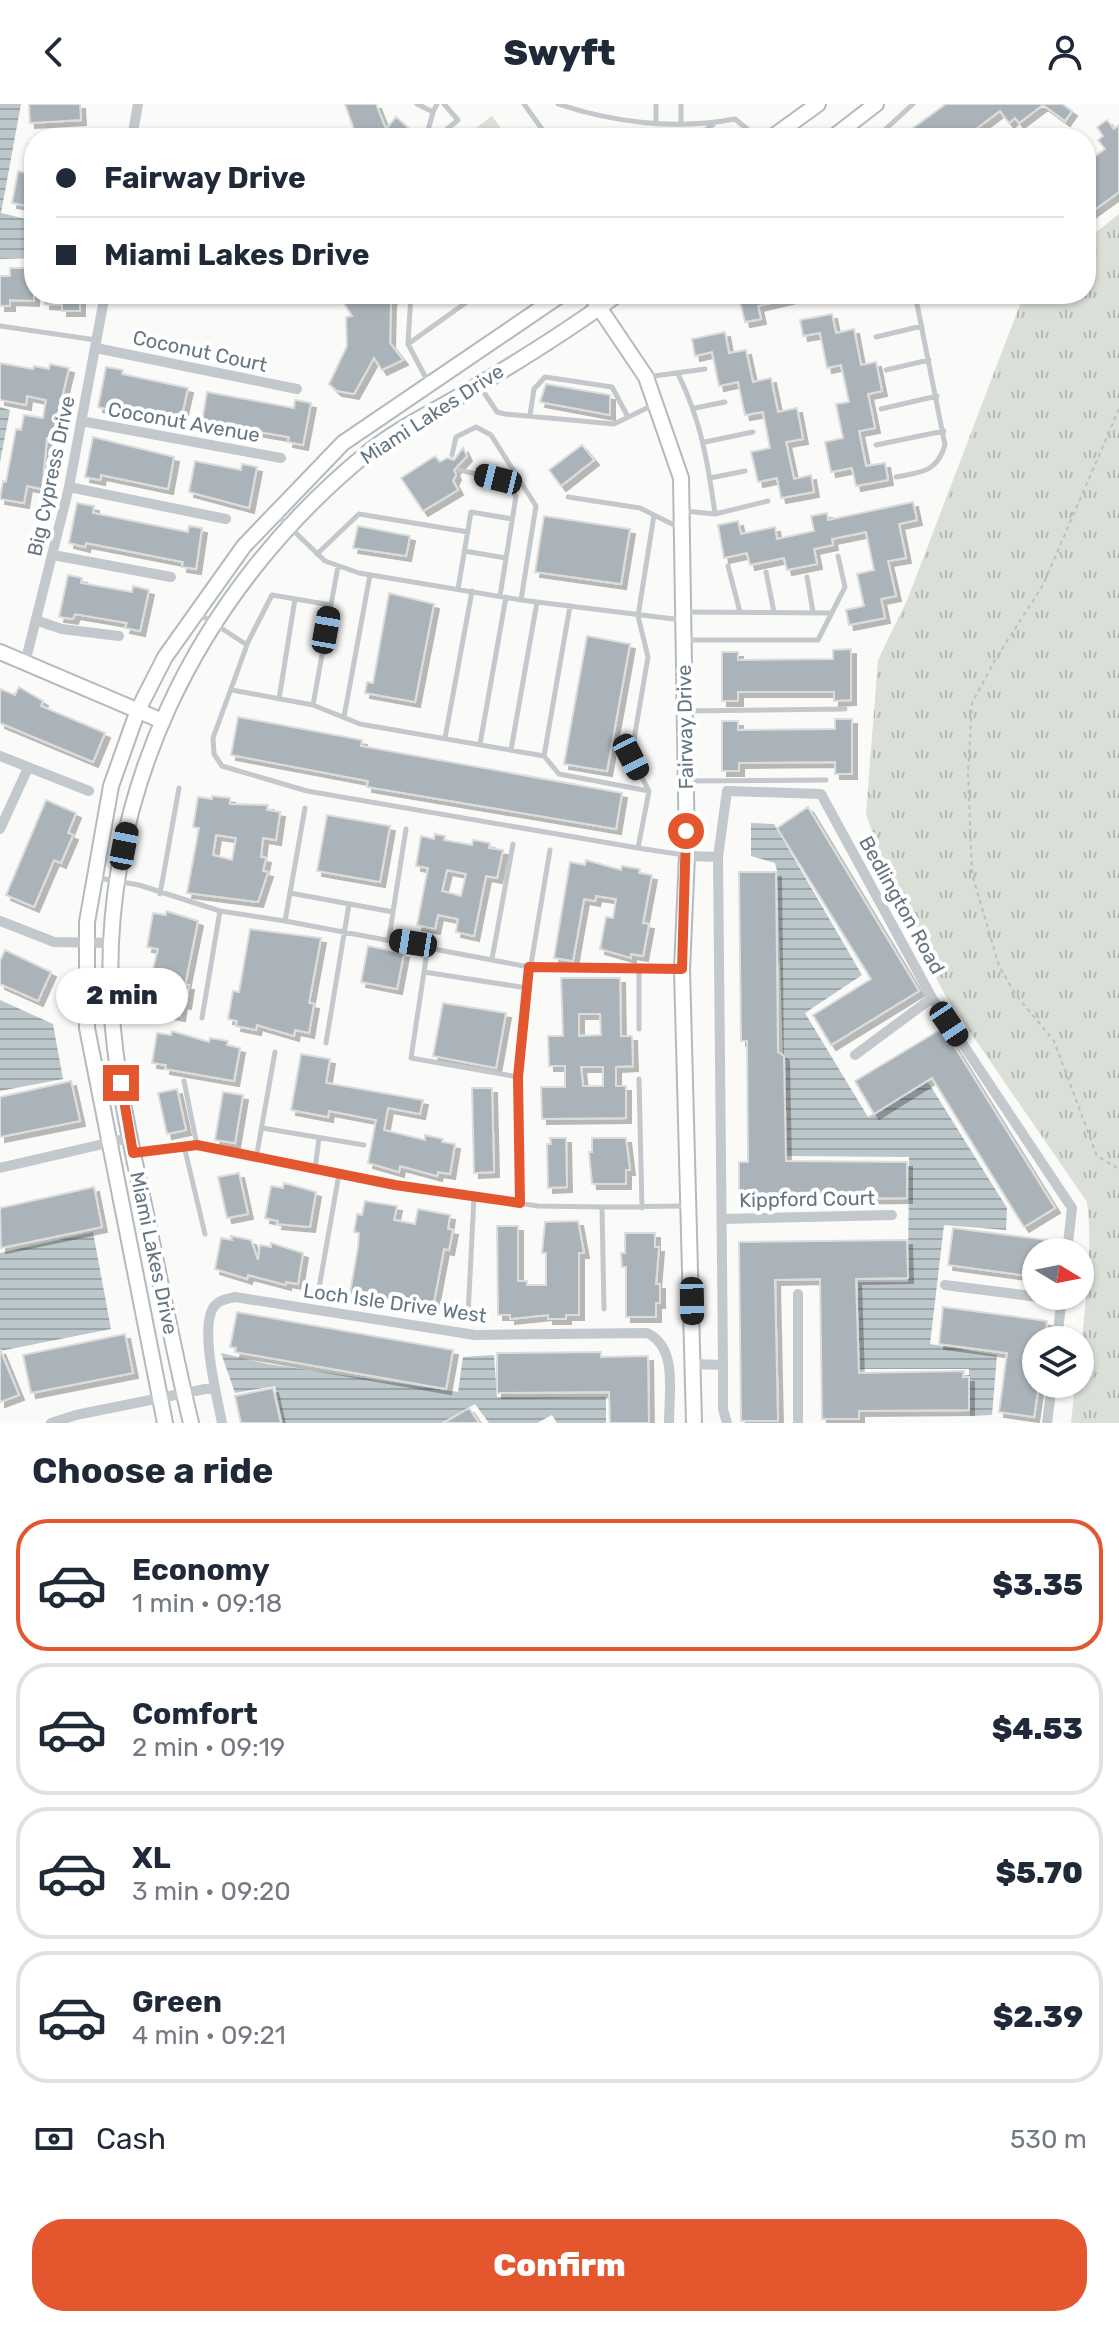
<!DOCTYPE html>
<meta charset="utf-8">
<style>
:root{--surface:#fff;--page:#f6f6f7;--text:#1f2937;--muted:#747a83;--line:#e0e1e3;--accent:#e4572e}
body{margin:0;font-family:Rubik,sans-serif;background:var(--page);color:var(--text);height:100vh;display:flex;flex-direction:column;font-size:30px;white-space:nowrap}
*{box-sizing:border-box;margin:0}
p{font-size:26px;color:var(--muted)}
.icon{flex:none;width:44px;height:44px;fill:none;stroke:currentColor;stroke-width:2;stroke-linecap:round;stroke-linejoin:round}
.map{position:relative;height:1319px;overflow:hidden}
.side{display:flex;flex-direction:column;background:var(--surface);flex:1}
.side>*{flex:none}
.top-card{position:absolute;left:24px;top:24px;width:1072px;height:176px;border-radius:32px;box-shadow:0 2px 6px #0004;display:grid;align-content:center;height:176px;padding:0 32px;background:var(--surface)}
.needle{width:52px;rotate:100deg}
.controls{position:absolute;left:1022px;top:1134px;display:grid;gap:16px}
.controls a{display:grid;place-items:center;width:72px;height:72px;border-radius:50%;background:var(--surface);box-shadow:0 2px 6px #0004;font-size:40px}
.end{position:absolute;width:36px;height:36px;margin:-18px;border:10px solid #e4572e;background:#fff;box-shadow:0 0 0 4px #fff}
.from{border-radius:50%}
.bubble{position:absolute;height:56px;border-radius:28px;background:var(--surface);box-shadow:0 2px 6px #0004;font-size:26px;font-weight:800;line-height:56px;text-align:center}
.car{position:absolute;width:24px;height:48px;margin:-24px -12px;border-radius:10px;box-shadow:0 0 6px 2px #0007;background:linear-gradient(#222 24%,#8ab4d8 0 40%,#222 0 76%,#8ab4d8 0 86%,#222 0)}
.top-card b{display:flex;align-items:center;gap:28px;height:76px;font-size:30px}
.top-card b+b{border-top:2px solid var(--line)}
.top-card i{width:20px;height:20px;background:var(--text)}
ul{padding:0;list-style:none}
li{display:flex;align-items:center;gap:24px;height:132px;margin:0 16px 12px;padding:0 16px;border:4px solid var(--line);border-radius:32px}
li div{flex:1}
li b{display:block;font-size:30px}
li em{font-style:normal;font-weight:800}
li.selected{border-color:var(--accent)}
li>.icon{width:72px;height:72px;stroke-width:1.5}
h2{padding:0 32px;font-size:36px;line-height:96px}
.pay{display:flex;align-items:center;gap:20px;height:88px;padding:0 32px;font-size:30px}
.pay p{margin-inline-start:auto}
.primary-button{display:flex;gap:16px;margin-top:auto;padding:16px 32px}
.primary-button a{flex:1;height:92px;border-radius:32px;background:var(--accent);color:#fff;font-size:32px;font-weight:800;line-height:92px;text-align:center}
header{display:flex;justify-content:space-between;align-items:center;height:104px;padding:0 32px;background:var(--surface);font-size:36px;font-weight:800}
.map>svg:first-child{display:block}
.grass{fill:url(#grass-tufts)}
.pitch{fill:#dadfd7}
.water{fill:url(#water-rules)}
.building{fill:#aab3b9;stroke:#dcdcda;stroke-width:2;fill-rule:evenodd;filter:url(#shadow)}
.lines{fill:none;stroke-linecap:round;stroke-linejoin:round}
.secondary-casing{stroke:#b3babf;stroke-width:18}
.path{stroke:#bbbfc2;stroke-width:2;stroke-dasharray:4 4;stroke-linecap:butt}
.lane{stroke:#c3c8cc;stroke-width:5}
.street{stroke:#c3c8cc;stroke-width:10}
.secondary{stroke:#fff;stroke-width:14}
.route{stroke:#e4572e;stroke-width:10}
.labels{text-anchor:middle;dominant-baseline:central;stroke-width:8;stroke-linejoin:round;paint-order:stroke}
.street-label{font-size:20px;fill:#657683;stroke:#fff}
</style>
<header><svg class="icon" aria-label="back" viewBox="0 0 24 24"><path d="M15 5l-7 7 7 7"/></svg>Swyft<svg class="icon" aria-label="person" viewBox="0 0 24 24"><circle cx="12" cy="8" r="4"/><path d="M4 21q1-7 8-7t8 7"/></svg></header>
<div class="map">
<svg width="1119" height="1319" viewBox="0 0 1119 1319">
<defs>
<pattern id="grass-tufts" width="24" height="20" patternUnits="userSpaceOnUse" patternTransform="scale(2)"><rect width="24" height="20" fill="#dadfd7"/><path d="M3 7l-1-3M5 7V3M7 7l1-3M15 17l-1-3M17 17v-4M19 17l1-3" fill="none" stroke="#b4b9b4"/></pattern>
<pattern id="water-rules" width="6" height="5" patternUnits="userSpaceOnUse" patternTransform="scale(2)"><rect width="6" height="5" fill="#bbc7cb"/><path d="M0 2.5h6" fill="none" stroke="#9ca6aa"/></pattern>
<filter id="shadow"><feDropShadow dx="5" dy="5" stdDeviation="0" flood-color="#0004"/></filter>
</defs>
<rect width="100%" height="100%" fill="#fafaf8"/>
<path class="grass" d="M1119 110V1319H1071L1075 1280H1080C1080 1219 1095 1159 1087 1098L946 893 895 792 866 710 878 556 908 494 1024 190H1086V136Z"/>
<path class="pitch" d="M492 12 505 30 499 34H463Z"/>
<path class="water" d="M0 0H21L1 109 34 117V154L0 155Z
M0 303 10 306 0 358Z
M751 719 774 720 862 871 805 909 868 1013 928 978 1007 1104 1006 1126 944 1121 930 1240 997 1251 992 1311 970 1312 969 1265H859L858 1178H908L909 1053 786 1052 777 767 775 759 751 752Z
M0 896 53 920 63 975 0 987Z
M93 1128 111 1225 0 1247V1149Z
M221 1249 268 1260 458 1288 463 1253 494 1251 497 1293H606V1319H557L552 1311 537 1319H489L475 1300 441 1319H283L275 1282 235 1289Z"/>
<path class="building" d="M29 0H80L81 16 30 19Z
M345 0H376L386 25 396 13 420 34H357Z
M946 0H1062L1072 7 1065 17 1043 1 1019 19 1015 14 1009 19 1000 7 964 34H921L913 24Z
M1107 16 1114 25 1119 21V88L1086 112V59L1105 45 1098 36 1103 32 1097 23Z
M18 67 34 71V103L12 99Z
M10 164H34V197L10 196V202H0V172H10Z
M45 190H80V207H62V201L45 200Z
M338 190H394L391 197 390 239 403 256 382 266 374 254 354 290 337 287 329 280 347 242 346 213 352 212Z
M738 190H792V194L758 202 761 215 745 218Z
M832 210 836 229 854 225 861 261 876 258 882 287 868 290 875 324 859 327 866 362 885 359 888 376 856 382 852 364 831 368 825 338 843 334 836 300 849 298 841 261 827 264 820 229 803 232 800 216Z
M725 228 729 249 746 246 753 278 771 274 778 308 797 304 803 335 786 338 794 375 811 371 814 388 781 394 777 374 758 378 751 348 770 344 763 308 745 311 738 278 719 282 712 248 695 252 692 235Z
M0 259 33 265 34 262 49 265 50 260 69 264 52 335 47 334 42 385 27 382 24 399 0 395 3 377 6 378 16 325 21 326 24 311 43 314 46 296 27 292 26 301 0 296Z
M106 263 123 266 122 270 188 284 181 315 115 301 113 307 98 303Z
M546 280 610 291V311L540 298Z
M207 288 294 304 295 296 311 299 303 341 288 338 289 333 202 318Z
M93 333 174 353 168 385 101 371 100 376 85 373Z
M582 341 594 356 561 382 549 366Z
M463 344 467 352 454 366 456 371 453 377 458 386 423 407 401 374 435 352 440 358 447 354 454 356Z
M195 357 241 366 242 360 257 363 249 404 189 388Z
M913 398 917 416 899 420 906 454 888 457 896 492 881 495 885 514 849 521 846 506 864 502 857 470 874 466 866 428 832 435 833 441 814 445 817 460 787 466 784 454 750 461 747 449 724 454 718 421 738 417 741 430 775 423 777 435 814 427 811 412 827 409 828 416Z
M77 399 94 402 93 409 188 428 189 422 202 424 196 465 182 463 183 458 86 439 85 443 69 439Z
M544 412 630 425 621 480 535 468Z
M358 422 410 432 406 452 353 444Z
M68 471 82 474 81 479 132 488 133 482 149 486 140 527 125 524 127 519 75 510 73 515 59 513Z
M389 489 434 500 415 598 365 589 367 578 373 579Z
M587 532 630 540 607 667 564 660Z
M851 545V596L834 597V588H738V597H722V548H738V556L833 555V546Z
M19 583 43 597 41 602 105 629 93 658 0 619V585L15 591Z
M238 613 362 636 361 642 622 689 616 725 367 683 368 677 231 651Z
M835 615H852V670H835V658L739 659V667H722V617H738V626L835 625Z
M212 692 230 694V700L268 701 267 706 280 708 276 736 263 734 261 753 266 754 263 767 268 768 258 798 187 789 199 724 193 723 198 693 212 695ZM216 731 236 734 232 756 213 751Z
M46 696 76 709 68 729 73 731 61 759 54 756 34 803 6 791Z
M808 703 919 887 831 941 813 911 871 875 777 724Z
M327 711 390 722 380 778 317 767Z
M435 730 445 732 444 736 472 741 473 736 490 739 489 744 503 746 497 774 486 772 474 832 456 828 458 815 438 811 435 825 417 821 428 764 416 762 421 732 434 735ZM447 766 466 770 461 792 442 787Z
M586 756 621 766 622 762 640 765 639 769 652 771 643 819 649 820 643 852 631 850V854L600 845 606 813 613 814 616 795 596 792 595 797 584 795 573 857 554 854 570 758 585 761Z
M739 768H776L778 948 784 952 786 1057 907 1058V1094L739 1096V1058H748L747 937H741Z
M166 807 198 817 185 881H189L186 900 182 899 180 912 148 906 150 893 146 892 158 845 147 843 153 809 166 811Z
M250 825 321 834 309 899 314 900 309 929 295 926 294 932 257 921 256 926 236 922 237 917 228 915 233 887 239 888Z
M368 842 404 849 397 885 361 878Z
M5 846 51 868 38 897 0 880V857Z
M561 874H620L621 932H632L633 962 616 963V982H626V1014L542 1015 541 983H565V962H549L548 932H563ZM579 910H600L601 931 579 932ZM581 963H603V982H583Z
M443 899 506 909 496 964 433 952Z
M943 924 1055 1104 1024 1123 932 974 874 1010 855 977Z
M172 927 209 938 210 934 228 937 227 941 240 944 234 977 165 965 166 961 152 959 157 929 171 931Z
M301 950 330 955 326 979 423 996 420 1010 388 1004 384 1026 425 1036V1031L443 1035 442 1038 455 1040 450 1070 438 1068 437 1072 400 1062 399 1068 368 1059 376 1016 329 1007 328 1013 291 1006Z
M71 977 80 1017 0 1033V993Z
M472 984H492L494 1068 474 1069Z
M177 985 186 1026 167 1030 158 989Z
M223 988 243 991 235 1039 215 1036Z
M550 1034H566L567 1083 548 1084 547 1040H551Z
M592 1034H626L630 1066H626V1080H592L589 1048H592Z
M239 1069 248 1110 227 1114 218 1073Z
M284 1079 316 1088 310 1123 277 1120 278 1117 265 1114 271 1082 283 1084Z
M94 1083 102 1123 1 1144 0 1104Z
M365 1097 397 1102 394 1116 415 1120 418 1105 450 1111 448 1125 453 1126 449 1146 444 1145 433 1203 419 1200 418 1205 381 1195 380 1199 350 1189 358 1143 359 1129 354 1128 357 1110 362 1111Z
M578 1117 584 1149H579V1211H566V1215H548V1211L510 1215V1211H498L497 1122H518V1177H527V1181H546V1149H542L545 1118Z
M953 1124 1056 1137 1055 1148H1036V1173L948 1161Z
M625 1129H655V1143H659L656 1180H660V1199H656V1213H626V1163H622L621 1149H625Z
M231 1132 251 1136 258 1156 260 1141 271 1143V1139L303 1149 298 1180 286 1178V1181L248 1171 247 1175 241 1173 215 1165 221 1134 232 1136Z
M907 1136 908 1174 856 1175 859 1269 964 1267 963 1273H969V1306L859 1307V1315H822L820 1175 775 1176 778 1317H741L739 1138Z
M943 1203 1047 1217 1045 1236H1036L1039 1280 1034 1313 999 1308 1007 1249 939 1240Z
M237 1208 453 1246 446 1285 235 1248 236 1244 230 1243Z
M125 1230 133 1269 31 1289 23 1251Z
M0 1245 19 1291 0 1298Z
M601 1248V1253L648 1252 649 1319H610L609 1288 497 1289V1249Z
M273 1284 281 1319H241L235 1292Z
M469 1304 479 1319H444Z"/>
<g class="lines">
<defs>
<path id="secondary" d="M771 34 818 0
M832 34 876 0
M590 190 646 273 681 374 687 752 682 865 694 1319
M0 548 160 616
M165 1319 87 924V818L111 682 138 606 165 553 244 442 343 339 562 190
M191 1319C175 1253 162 1186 148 1119 134 1055 119 990 113 925 92 699 196 487 371 346 403 321 441 304 475 283 524 254 573 223 618 190"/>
</defs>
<use href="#secondary" class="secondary-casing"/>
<path class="path" d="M1119 305 1043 481 995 556 972 599 968 669 972 770 999 862 1016 891 1054 937 1097 1052 1119 1065"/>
<path class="lane" d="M417 0 433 8 437 0
M524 0 547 32
M558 0C614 19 677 26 735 15L758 34
M681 0V19
M656 19V0
M426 34 433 8
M436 34 458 16 444 0
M695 34 715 19
M876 34 913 0
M30 41H34
M411 190 408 240 428 278
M0 222 96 236
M876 233 922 222
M408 240 471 195 460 190
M886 266 929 256
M678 270C701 316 708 359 715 410L685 407
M647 273 705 265
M479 281 497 308 505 310 614 320 653 301
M695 304 725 298
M881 305 937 292
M530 311 534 285 545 273 612 283 628 313
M705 338 753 328
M876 341 944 327
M452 351 456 333 476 323 491 331 536 402 521 496
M459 366 498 375 516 392 500 492
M896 373C922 368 937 368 945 341L915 190
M710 374 745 367
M568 393 640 404 678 423
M715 410 768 397
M277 411 325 457 359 469 521 496 682 516
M464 447 506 454
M317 450 359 410 468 428
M728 462 740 508
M766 468 774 508
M807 473 813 508
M458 485 471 408 512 415
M684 508 832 509
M198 509 247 541 213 634 214 650 222 662 307 687 638 744 649 687 631 653 648 553 638 512 654 411
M685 536H818L845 483 838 452
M247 540 272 491 331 501
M232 586 313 601 338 462
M279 595 295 495
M313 601 360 620 544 652 570 502
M686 607 845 605
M344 613 370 471
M445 634 472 487
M480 640 506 493
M511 646 537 498
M544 652 559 670 649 687
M687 677 826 676
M305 704 290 789 393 808 406 725
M638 744 684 751
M99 774 139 781 220 807 285 817 290 789
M160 790 179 684
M285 817 529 863 639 866
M389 835 393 808
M492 855 513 740
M424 868 428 842
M527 884 550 746
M202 914 220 807
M639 925V866L678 865
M326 939 349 800
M518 973 411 954 424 868 527 884 518 973 520 1099
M639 975 642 1104
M184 977 197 1041
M262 1024 364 1041
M184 1042 205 1130
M135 1049 197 1041 395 1081 538 1102 602 1103 604 1205
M256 1055 275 948
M315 1065 319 1034
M602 1103 685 1102
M319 1184 339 1070
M468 1211 474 1093"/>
<path class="street" d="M132 34 138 0
M96 244 297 285
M81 317 281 354
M69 383 226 415
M53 451 171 473
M38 517 62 525 119 532
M25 559 69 383 105 190
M0 652 89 687
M0 725 28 664
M687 752 718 753
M0 817 54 838 111 839
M855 951 932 894
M0 1064 129 1034
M723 1115 892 1111
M945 1181 1062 1196
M798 1190V1319
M1057 1236 1062 1192
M693 1260 723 1261 718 753 727 687 821 690 932 894 1072 1104 1067 1148
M723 1261V1305L727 1319
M51 1319 76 1311 215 1283
M222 1319C217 1293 200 1226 213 1204 218 1196 226 1195 235 1193L475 1231 647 1229C678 1243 669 1289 669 1319
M1047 1319 1052 1280"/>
<use href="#secondary" class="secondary"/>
</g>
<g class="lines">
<path class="route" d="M121 979 133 1049 197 1041 395 1081 520 1099 518 973 529 863 682 865 686 727"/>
</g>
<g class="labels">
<g class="street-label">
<text transform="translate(200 247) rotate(12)">Coconut Court</text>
<text transform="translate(432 310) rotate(-33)">Miami Lakes Drive</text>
<text transform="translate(184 318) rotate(10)">Coconut Avenue</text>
<text transform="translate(51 372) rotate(-78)">Big Cypress Drive</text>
<text transform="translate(685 623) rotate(-91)">Fairway Drive</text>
<text transform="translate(902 801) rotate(61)">Bedlington Road</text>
<text transform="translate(807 1095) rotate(-1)">Kippford Court</text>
<text transform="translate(154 1149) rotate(78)">Miami Lakes Drive</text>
<text transform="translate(395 1199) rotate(8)">Loch Isle Drive West</text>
</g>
</g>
</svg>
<div class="controls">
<a><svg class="needle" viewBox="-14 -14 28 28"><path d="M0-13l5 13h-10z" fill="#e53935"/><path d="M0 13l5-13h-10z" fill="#747a83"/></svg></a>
<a><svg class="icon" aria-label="layers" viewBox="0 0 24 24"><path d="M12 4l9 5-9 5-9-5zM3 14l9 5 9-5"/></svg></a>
</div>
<i class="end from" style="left:686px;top:727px"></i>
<i class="end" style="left:121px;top:979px"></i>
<div class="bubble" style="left:56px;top:864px;width:132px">2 min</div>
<i class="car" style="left:498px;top:375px;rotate:284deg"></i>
<i class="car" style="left:326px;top:526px;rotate:10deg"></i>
<i class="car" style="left:631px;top:653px;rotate:153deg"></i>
<i class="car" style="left:124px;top:742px;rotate:11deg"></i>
<i class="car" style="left:413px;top:839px;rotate:279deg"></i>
<i class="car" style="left:949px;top:920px;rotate:146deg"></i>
<i class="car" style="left:692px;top:1197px;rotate:179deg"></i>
<div class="top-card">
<b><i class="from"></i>Fairway Drive</b>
<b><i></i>Miami Lakes Drive</b>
</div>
</div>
<section class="side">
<h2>Choose a ride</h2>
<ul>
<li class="selected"><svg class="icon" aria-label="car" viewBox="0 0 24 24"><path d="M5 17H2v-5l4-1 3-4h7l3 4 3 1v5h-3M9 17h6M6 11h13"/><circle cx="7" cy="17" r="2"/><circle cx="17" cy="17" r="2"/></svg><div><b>Economy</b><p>1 min · 09:18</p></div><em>$3.35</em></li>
<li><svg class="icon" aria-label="car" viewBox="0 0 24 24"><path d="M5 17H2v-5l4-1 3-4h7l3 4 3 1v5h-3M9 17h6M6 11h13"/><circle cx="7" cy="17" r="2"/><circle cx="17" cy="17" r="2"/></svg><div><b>Comfort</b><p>2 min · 09:19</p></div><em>$4.53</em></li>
<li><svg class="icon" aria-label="car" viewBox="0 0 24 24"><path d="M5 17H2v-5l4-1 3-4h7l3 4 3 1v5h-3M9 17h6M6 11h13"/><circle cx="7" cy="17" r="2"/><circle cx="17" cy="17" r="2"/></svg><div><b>XL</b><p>3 min · 09:20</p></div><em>$5.70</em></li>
<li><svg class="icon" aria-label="car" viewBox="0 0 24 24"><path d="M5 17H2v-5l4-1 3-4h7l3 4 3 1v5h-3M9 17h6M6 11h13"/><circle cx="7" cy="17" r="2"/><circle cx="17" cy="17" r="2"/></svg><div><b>Green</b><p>4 min · 09:21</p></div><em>$2.39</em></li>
</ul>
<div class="pay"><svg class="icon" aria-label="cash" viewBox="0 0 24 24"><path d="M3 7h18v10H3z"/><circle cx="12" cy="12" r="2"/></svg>Cash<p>530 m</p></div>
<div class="primary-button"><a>Confirm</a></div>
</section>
